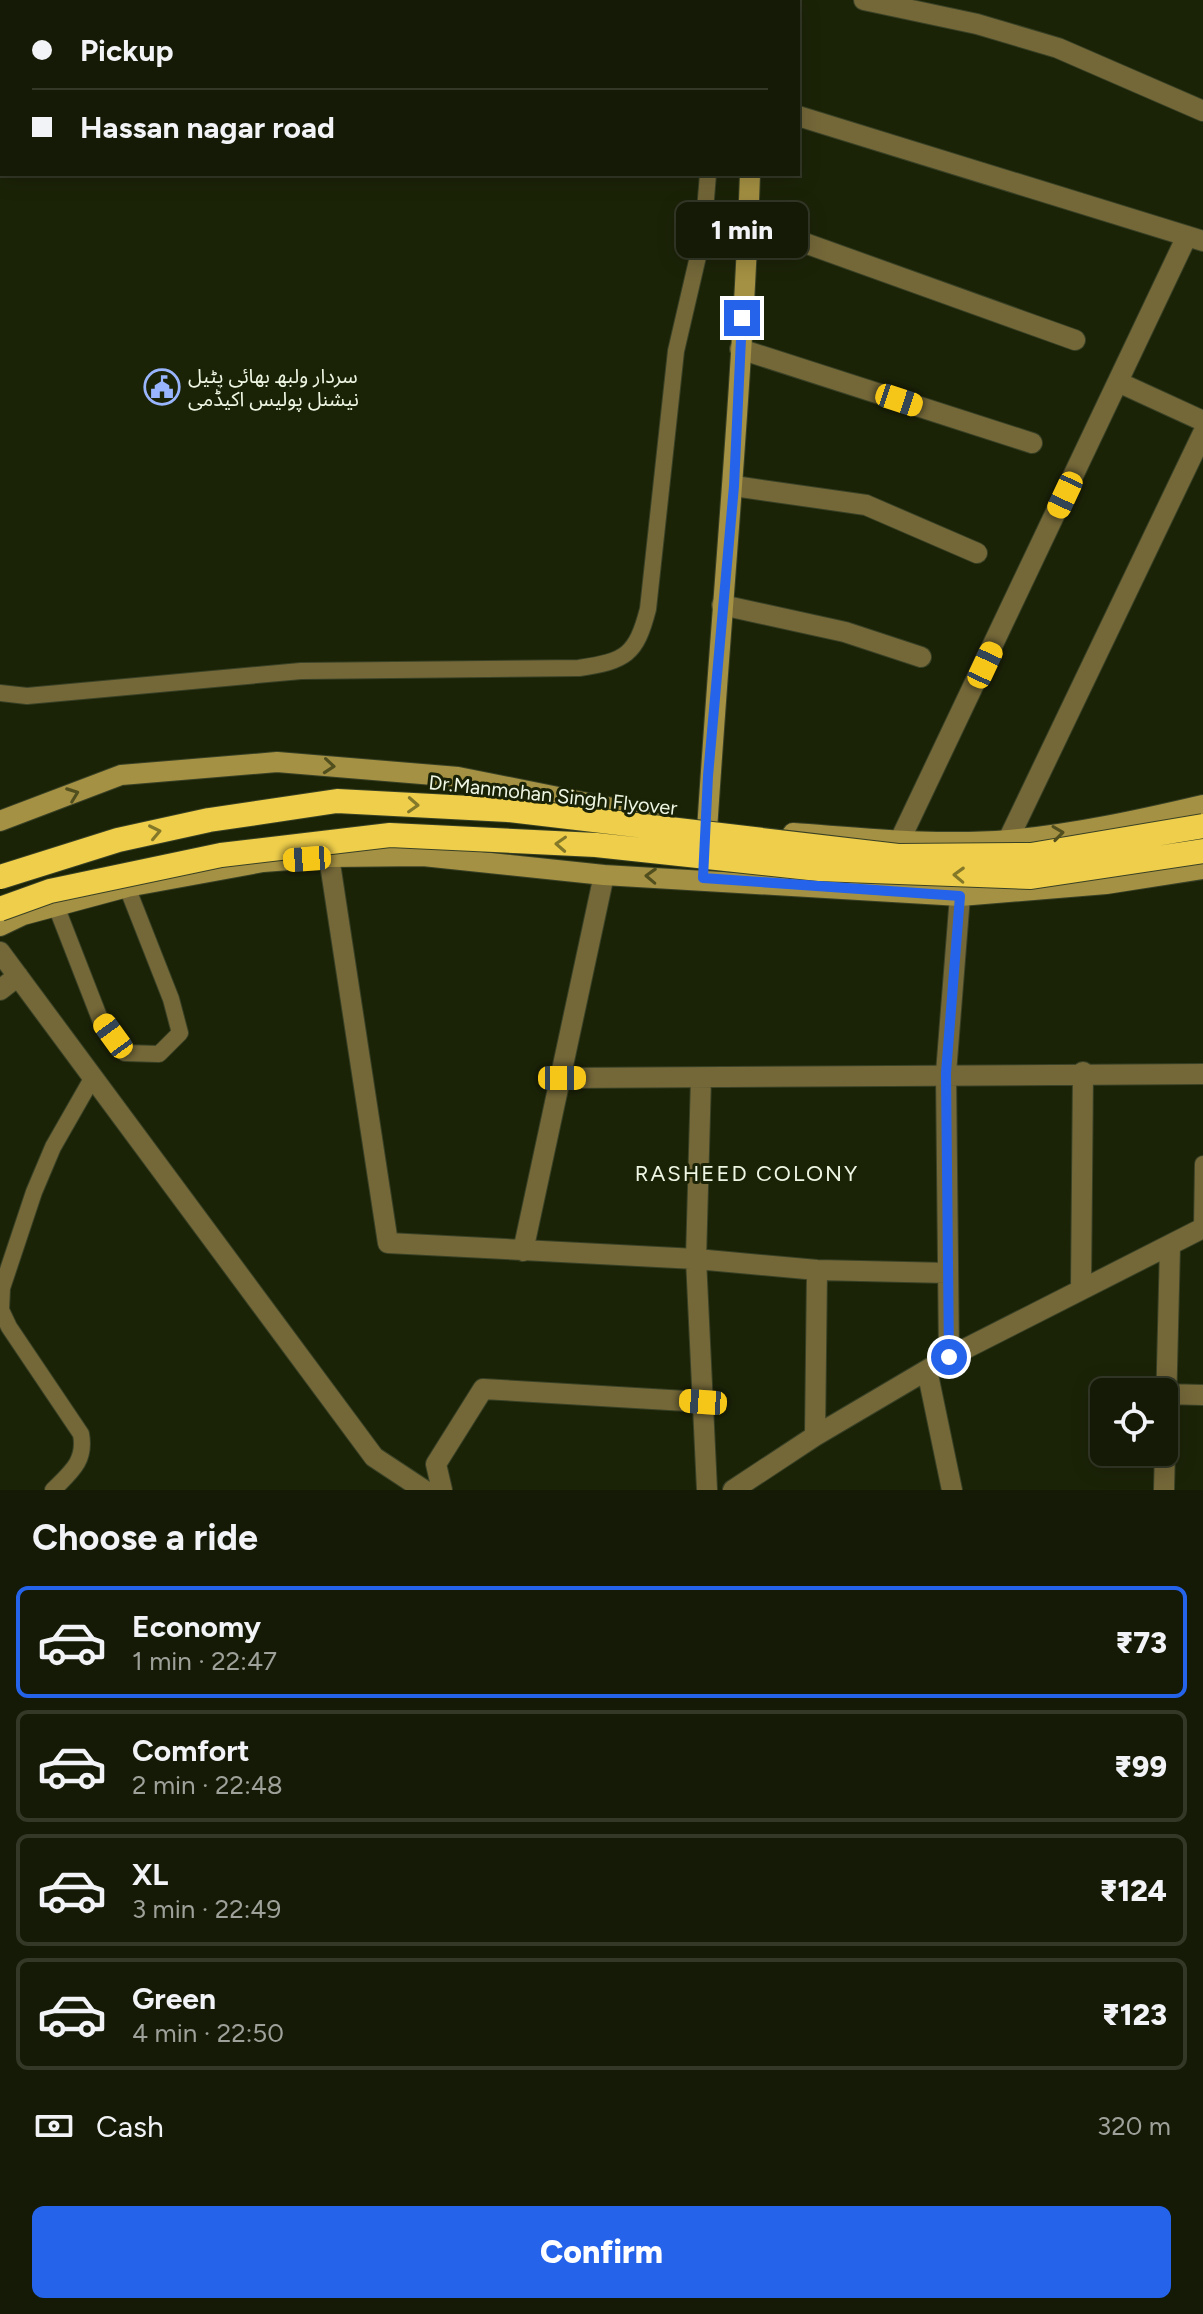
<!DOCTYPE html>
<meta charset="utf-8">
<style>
:root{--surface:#141a05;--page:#212713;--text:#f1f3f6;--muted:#9da19a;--line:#333827;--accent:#2563eb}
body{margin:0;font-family:Figtree,"Noto Sans Arabic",sans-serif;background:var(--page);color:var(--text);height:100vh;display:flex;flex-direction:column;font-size:30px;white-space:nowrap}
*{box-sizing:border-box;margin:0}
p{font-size:26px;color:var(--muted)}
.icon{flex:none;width:44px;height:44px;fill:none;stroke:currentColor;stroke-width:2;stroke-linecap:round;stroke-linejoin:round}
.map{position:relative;height:1490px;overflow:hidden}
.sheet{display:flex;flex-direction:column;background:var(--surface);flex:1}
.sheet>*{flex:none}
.guide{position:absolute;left:0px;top:0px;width:800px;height:176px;box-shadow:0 4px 20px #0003,0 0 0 2px var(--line);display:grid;align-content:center;height:176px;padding:0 32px;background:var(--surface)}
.fabs{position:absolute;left:1090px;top:1378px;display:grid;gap:16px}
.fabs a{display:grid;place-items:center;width:88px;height:88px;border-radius:12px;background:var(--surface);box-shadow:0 4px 20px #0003,0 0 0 2px var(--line);font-size:40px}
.end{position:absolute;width:36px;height:36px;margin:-18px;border:10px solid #2563eb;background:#fff;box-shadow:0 0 0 4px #fff}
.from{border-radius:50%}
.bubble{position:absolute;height:56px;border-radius:12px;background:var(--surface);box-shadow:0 4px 20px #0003,0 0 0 2px var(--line);font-size:26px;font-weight:800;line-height:56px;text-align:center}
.car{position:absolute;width:24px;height:48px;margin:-24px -12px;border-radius:10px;box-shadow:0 0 6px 2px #0007;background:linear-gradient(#f5c518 24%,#345 0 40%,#f5c518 0 76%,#345 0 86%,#f5c518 0)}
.guide b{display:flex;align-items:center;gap:28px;height:76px;font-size:30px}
.guide b+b{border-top:2px solid var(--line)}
.guide i{width:20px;height:20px;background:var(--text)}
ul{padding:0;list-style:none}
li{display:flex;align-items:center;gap:24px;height:112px;margin:0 16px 12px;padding:0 16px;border:4px solid var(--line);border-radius:12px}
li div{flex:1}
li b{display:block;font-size:30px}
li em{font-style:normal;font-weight:800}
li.on{border-color:var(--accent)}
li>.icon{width:72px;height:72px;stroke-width:1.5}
h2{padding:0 32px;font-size:36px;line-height:96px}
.pay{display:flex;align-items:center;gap:20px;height:88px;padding:0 32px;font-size:30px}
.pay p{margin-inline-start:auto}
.primary-button{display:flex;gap:16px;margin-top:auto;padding:16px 32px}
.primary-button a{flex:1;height:92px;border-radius:12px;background:var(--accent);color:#fff;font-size:32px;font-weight:800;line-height:92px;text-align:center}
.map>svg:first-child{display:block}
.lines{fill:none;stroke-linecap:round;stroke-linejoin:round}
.lane-casing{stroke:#394126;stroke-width:18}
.street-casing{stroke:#394126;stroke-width:22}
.secondary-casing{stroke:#394126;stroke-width:22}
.lane{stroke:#746839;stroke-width:16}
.street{stroke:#746839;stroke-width:20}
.secondary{stroke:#a59143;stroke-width:20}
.highway-bridge-casing{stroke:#394126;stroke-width:26;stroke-linecap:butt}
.highway-bridge{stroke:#eece4b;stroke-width:24}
.oneway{stroke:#524f1f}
.oneway2{stroke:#847829}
.route{stroke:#2563eb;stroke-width:10}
.labels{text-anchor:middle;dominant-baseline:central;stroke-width:6;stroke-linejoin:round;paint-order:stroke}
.poi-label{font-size:20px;fill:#eff6e4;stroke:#1b2307;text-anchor:start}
.street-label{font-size:20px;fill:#eff6e4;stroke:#1b2307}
.neighbourhood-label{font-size:22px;letter-spacing:2px;fill:#eff6e4;stroke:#1b2307}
</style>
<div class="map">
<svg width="1203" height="1490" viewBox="0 0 1203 1490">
<rect width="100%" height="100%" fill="#1b2307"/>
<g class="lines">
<defs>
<path id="lane" d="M8 0V2
M699 0 700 2
M0 75 2 61
M0 693 27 696 301 671 579 668C626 661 636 655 648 609L676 351 703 235 708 174
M56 906 100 1019 125 1053 159 1054 180 1033 171 999 127 887
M1202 1229 1203 1164
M53 1490C71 1472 86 1461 81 1434L9 1327 1 1310 2 1288 34 1192 53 1147 93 1077"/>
<path id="street" d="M864 0 977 24 1058 48 1203 111
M798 116 1203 241
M749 223 1075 340
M740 349 1032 443
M1118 382 1203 421
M734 486 866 505 977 553
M722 605 845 632 921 657
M900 840 1187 236
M1008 840 1203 433
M329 857 388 1243 696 1259 817 1270 948 1273
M0 952 374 1457 424 1490
M0 990 18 976
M562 1078 1203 1074
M701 1078 696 1259 707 1490
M523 1251 604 875
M1081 1289 1083 1072
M949 1357 946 1073 960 896
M927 1370 952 1490
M1165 1394 1203 1395
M815 1436 817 1270
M442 1490 436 1464 483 1389 703 1402
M733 1490 815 1436 949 1357 1203 1228
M1164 1490 1170 1246"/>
<path id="secondary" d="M768 2 769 0
M0 821 121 775 277 762 458 777 662 818
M793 833C864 838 938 846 1009 840 1075 834 1139 820 1203 805
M706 846C720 622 742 398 750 174
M0 926 23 915 127 887 263 862 329 857 423 856 604 875 960 896 1106 884 1203 869"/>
</defs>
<use href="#lane" class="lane-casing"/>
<use href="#street" class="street-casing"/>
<use href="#secondary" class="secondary-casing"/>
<use href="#lane" class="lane"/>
<use href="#street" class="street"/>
<use href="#secondary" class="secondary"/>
<defs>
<path id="highway-bridge" d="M0 877 118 840 209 820 337 801 508 810 898 856 1031 855 1203 826
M0 909 50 891 221 855 390 835 596 845 819 869 1031 877 1203 851"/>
</defs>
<use href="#highway-bridge" class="highway-bridge-casing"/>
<use href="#highway-bridge" class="highway-bridge"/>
</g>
<defs><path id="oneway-chevron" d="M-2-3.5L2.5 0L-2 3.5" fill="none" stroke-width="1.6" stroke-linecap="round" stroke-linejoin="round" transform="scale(2)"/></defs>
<g class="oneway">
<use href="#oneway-chevron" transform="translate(329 766) rotate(5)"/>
<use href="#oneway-chevron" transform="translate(73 794) rotate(-21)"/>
<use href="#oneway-chevron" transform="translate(1058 833) rotate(-8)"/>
<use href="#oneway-chevron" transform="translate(651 876) rotate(-178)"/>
</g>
<g class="oneway2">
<use href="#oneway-chevron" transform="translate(413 805) rotate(3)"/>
<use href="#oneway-chevron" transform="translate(155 832) rotate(-12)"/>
<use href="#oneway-chevron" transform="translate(561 844) rotate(-177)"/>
<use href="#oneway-chevron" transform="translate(959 875) rotate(-178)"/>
</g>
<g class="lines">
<path class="route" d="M742 318 734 486 708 776 703 878 960 896 946 1073 949 1357"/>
</g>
<defs>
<symbol id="civic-ring" viewBox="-11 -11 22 22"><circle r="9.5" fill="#1b2307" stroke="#99b5fd" stroke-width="1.5"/><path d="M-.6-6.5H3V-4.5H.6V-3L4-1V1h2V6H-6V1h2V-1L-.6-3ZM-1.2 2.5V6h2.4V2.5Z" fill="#99b5fd"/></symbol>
</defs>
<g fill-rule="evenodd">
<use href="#civic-ring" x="142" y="367" width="40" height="40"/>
</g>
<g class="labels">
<g class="poi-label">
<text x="188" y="376">سردار ولبھ بھائی پٹیل<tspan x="188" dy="23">نیشنل پولیس اکیڈمی</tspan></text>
</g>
<g class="street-label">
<text transform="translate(553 795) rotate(6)">Dr.Manmohan Singh Flyover</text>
</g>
<g class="neighbourhood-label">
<text x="747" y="1173">RASHEED COLONY</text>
</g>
</g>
</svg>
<div class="fabs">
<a><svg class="icon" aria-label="locate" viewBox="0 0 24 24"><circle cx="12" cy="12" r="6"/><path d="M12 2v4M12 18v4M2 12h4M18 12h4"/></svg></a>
</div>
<i class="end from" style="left:949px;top:1357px"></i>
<i class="end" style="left:742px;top:318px"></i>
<div class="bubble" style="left:676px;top:202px;width:132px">1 min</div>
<i class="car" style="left:899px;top:400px;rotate:108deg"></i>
<i class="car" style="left:1065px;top:495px;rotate:205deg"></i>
<i class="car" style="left:985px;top:665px;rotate:25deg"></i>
<i class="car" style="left:307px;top:859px;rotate:266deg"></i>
<i class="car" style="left:113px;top:1036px;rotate:324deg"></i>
<i class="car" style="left:562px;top:1078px;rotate:90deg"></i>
<i class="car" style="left:703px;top:1402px;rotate:274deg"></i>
<div class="guide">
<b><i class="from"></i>Pickup</b>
<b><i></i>Hassan nagar road</b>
</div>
</div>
<section class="sheet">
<h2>Choose a ride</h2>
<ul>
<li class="on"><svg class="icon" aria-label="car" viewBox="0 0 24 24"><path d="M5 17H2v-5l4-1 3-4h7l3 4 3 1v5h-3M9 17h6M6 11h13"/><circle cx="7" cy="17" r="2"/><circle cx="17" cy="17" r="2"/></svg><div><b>Economy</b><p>1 min · 22:47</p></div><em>₹73</em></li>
<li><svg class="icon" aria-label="car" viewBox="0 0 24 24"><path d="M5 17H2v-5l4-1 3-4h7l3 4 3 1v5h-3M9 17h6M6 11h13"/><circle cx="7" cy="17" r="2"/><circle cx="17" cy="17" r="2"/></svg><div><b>Comfort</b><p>2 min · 22:48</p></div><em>₹99</em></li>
<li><svg class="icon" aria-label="car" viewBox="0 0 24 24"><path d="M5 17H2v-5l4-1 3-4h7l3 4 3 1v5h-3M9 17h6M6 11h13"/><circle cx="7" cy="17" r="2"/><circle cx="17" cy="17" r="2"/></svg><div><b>XL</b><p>3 min · 22:49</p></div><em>₹124</em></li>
<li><svg class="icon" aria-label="car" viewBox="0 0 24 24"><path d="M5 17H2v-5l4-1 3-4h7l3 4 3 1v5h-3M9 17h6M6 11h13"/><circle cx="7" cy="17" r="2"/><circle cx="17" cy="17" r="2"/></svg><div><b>Green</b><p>4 min · 22:50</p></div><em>₹123</em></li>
</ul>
<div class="pay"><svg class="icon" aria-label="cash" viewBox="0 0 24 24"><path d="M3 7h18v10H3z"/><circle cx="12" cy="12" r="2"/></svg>Cash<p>320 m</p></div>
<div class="primary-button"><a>Confirm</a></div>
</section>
